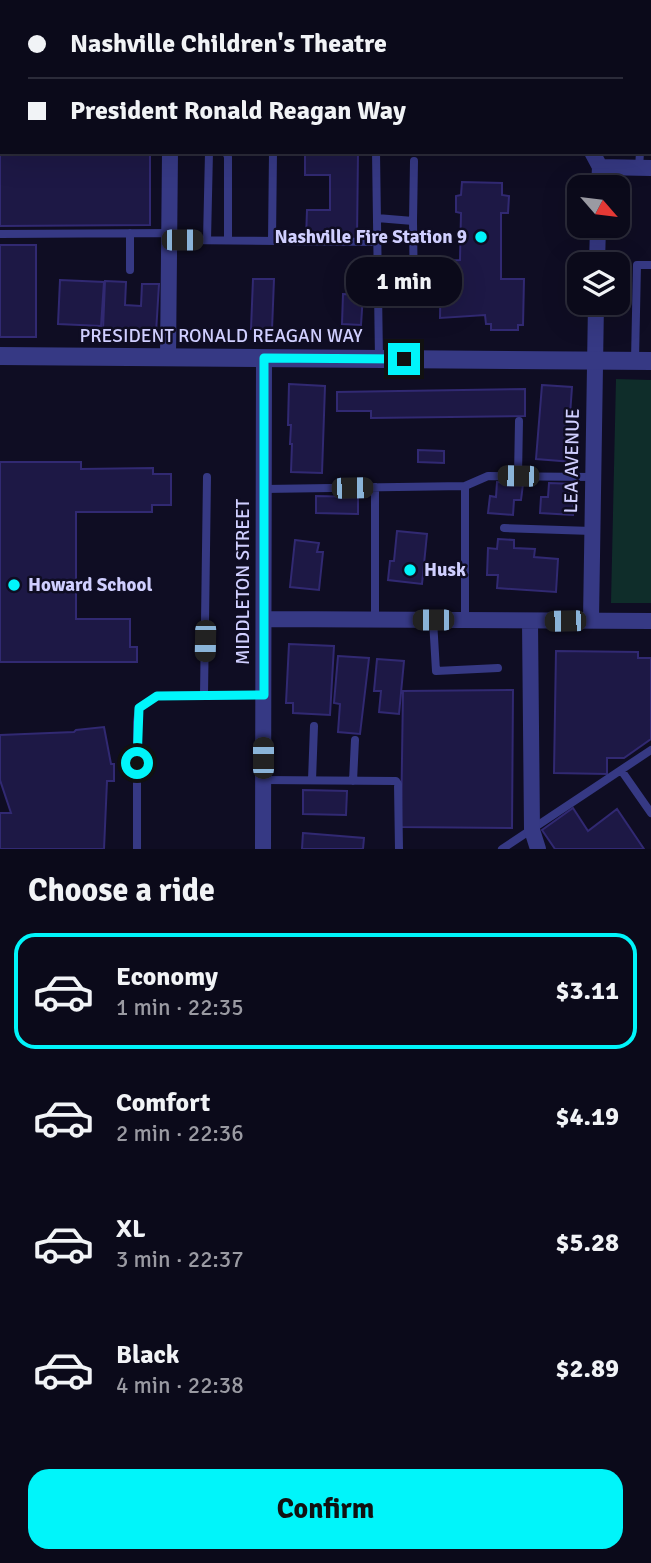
<!DOCTYPE html>
<meta charset="utf-8">
<style>
:root{--surface:#0b0a1a;--page:#141323;--text:#f1f3f6;--muted:#9a9aa2;--line:#2b2b39;--accent:#00f5fa}
body{margin:0;font-family:Signika,sans-serif;background:var(--page);color:var(--text);height:100vh;display:flex;flex-direction:column;font-size:26px;white-space:nowrap}
*{box-sizing:border-box;margin:0}
p{font-size:23px;color:var(--muted)}
.icon{flex:none;width:38px;height:38px;fill:none;stroke:currentColor;stroke-width:2;stroke-linecap:round;stroke-linejoin:round}
.map{position:relative;height:849px;overflow:hidden}
.drawer{display:flex;flex-direction:column;background:var(--surface);flex:1}
.drawer>*{flex:none}
.banner{position:absolute;left:0px;top:0px;width:651px;height:154px;box-shadow:0 7px 28px #0002,0 0 0 2px var(--line);display:grid;align-content:center;height:154px;padding:0 28px;background:var(--surface)}
.needle{width:46px;rotate:118deg}
.controls{position:absolute;left:567px;top:175px;display:grid;gap:14px}
.controls a{display:grid;place-items:center;width:63px;height:63px;border-radius:14px;background:var(--surface);box-shadow:0 7px 28px #0002,0 0 0 2px var(--line);font-size:35px}
.end{position:absolute;width:32px;height:32px;margin:-16px;border:9px solid #00f5fa;background:#111;box-shadow:0 0 0 4px #111}
.from{border-radius:50%}
.bubble{position:absolute;height:49px;border-radius:21px;background:var(--surface);box-shadow:0 7px 28px #0002,0 0 0 2px var(--line);font-size:23px;font-weight:800;line-height:49px;text-align:center}
.car{position:absolute;width:21px;height:42px;margin:-21px -10px;border-radius:9px;box-shadow:0 0 5px 2px #0007;background:linear-gradient(#222 24%,#8ab4d8 0 40%,#222 0 76%,#8ab4d8 0 86%,#222 0)}
.banner b{display:flex;align-items:center;gap:24px;height:66px;font-size:26px}
.banner b+b{border-top:2px solid var(--line)}
.banner i{width:18px;height:18px;background:var(--text)}
ul{padding:0;list-style:none}
li{display:flex;align-items:center;gap:21px;height:116px;margin:0 14px 10px;padding:0 14px;border:4px solid transparent;border-radius:21px}
li div{flex:1}
li b{display:block;font-size:26px}
li em{font-style:normal;font-weight:800}
li.active{border-color:var(--accent)}
li>.icon{width:63px;height:63px;stroke-width:1.5}
h2{padding:0 28px;font-size:32px;line-height:84px}
.button{display:flex;gap:14px;margin-top:auto;padding:14px 28px}
.button a{flex:1;height:80px;border-radius:21px;background:var(--accent);color:#111;font-size:28px;font-weight:800;line-height:80px;text-align:center}
.map>svg:first-child{display:block}
.green{fill:#0f2d2a}
.building{fill:#1d1845;stroke:#312972;stroke-width:2}
.lines{fill:none;stroke-linecap:round;stroke-linejoin:round}
.service{stroke:#363984;stroke-width:8}
.minor{stroke:#363984;stroke-width:16}
.tertiary{stroke:#363984;stroke-width:18}
.route{stroke:#00f5fa;stroke-width:9}
.poi-dot{fill:#00f5fa;stroke:#0f0d23;stroke-width:2.5}
.labels{text-anchor:middle;dominant-baseline:central;stroke-width:5;stroke-linejoin:round;paint-order:stroke}
.poi-label{font-size:19px;font-weight:bold;fill:#d0cfff;stroke:#0f0d23;text-anchor:start}
.street-label{font-size:19px;fill:#d0cfff;stroke:#0f0d23}
</style>
<div class="map">
<svg width="651" height="849" viewBox="0 0 651 849">
<rect width="100%" height="100%" fill="#0f0d23"/>
<path class="green" d="M616 379 651 380V603H611Z"/>
<path class="building" d="M0 138 2 152H150V225L0 226Z
M305 152H358L357 239H306L307 210H330V175H305Z
M462 182 502 183V195L509 196 508 213H501V279H524L523 325H518V330H491V324H486L485 315 440 318 441 261 460 260 461 213 456 212V196L461 195Z
M0 245H36V337H0Z
M253 279H274L272 330 251 329Z
M60 280 104 282 101 326 58 324Z
M105 281 126 282 125 305 141 306 142 284H159L156 333 103 330Z
M343 294 363 295 361 325 342 324Z
M289 384 325 386 322 473 291 472 292 444H290L291 425H288Z
M542 385 572 387 570 415H577L573 462 536 459Z
M525 389V416L371 418V411H337V392Z
M418 450 444 451V463L418 462Z
M0 462H81V469L153 468V474H171V505H152V512H76V619H130V647H137V662H0Z
M497 482 523 484 521 500H514L513 515 488 513 490 496 496 497Z
M549 483 575 484 573 515 540 513 541 497H548Z
M316 496 358 497V514L316 513Z
M397 531 427 534 422 584 388 580 390 561H394Z
M498 539 514 540V548L535 549 534 557 558 559 556 592 497 588 498 575H487L488 548 497 549Z
M295 540 319 543 317 552H323L319 590 290 587Z
M289 644 334 646 330 715 293 713V703H286Z
M556 651 638 652V658H651V739L624 758H607V774L554 773Z
M338 656 369 658 360 734 338 732 340 704 334 703Z
M377 659 404 661 399 714 379 712 381 691H374Z
M513 690 512 828 401 827 403 691Z
M104 727 111 764H114V781H107L104 849H0V813H11L0 780V735L74 732 76 730Z
M303 790 347 791 346 815 303 814Z
M573 808 588 831 617 809 644 849H555L542 830Z
M303 833 364 838 363 849H302Z"/>
<g class="lines">
<path class="service" d="M466 0 497 2
M130 2V0
M252 2V0
M332 2V0
M649 22H651
M649 135 651 134
M226 152 228 157V240
M376 152 379 359
M639 168 640 152
M377 218 413 221 414 301
M413 221 414 161
M130 233V270
M0 234 170 233 182 240 378 242
M207 240 209 152
M272 240 273 152
M635 360 637 265H651
M518 476 519 421
M264 489 465 486 488 476 593 477
M504 528 592 531
M375 620V487
M433 620 436 671 498 668
M465 621V486
M204 695 207 477
M621 770 651 813
M263 780 396 781 398 784 399 849
M312 780 314 726
M353 781 355 740
M137 849V722L139 708 157 696 263 695
M502 849 651 750"/>
<path class="minor" d="M171 2V0
M583 2V0
M0 117H2
M592 152 600 167 651 168
M599 187 600 167
M597 264 598 226
M168 358 170 152
M264 619 651 621
M591 620 596 303
M530 622 532 830 538 849
M263 849 264 358"/>
<path class="tertiary" d="M0 356 651 361"/>
</g>
<g class="lines">
<path class="route" d="M137 763 139 708 157 696 264 695V358L404 359"/>
</g>
<g class="poi-dot">
<circle cx="481" cy="237" r="7"/>
<circle cx="410" cy="570" r="7"/>
<circle cx="14" cy="585" r="7"/>
</g>
<g class="labels">
<g class="poi-label">
<text x="467" y="237" text-anchor="end">Nashville Fire Station 9</text>
<text x="424" y="570">Husk</text>
<text x="28" y="585">Howard School</text>
</g>
<g class="street-label">
<text x="221" y="336">PRESIDENT RONALD REAGAN WAY</text>
<text transform="translate(572 461) rotate(-89)">LEA AVENUE</text>
<text transform="translate(243 582) rotate(-90)">MIDDLETON STREET</text>
</g>
</g>
</svg>
<div class="controls">
<a><svg class="needle" viewBox="-14 -14 28 28"><path d="M0-13l5 13h-10z" fill="#e53935"/><path d="M0 13l5-13h-10z" fill="#9a9aa2"/></svg></a>
<a><svg class="icon" aria-label="layers" viewBox="0 0 24 24"><path d="M12 4l9 5-9 5-9-5zM3 14l9 5 9-5"/></svg></a>
</div>
<i class="end from" style="left:137px;top:763px"></i>
<i class="end" style="left:404px;top:359px"></i>
<div class="bubble" style="left:346px;top:257px;width:116px">1 min</div>
<i class="car" style="left:182px;top:240px;rotate:90deg"></i>
<i class="car" style="left:518px;top:476px;rotate:271deg"></i>
<i class="car" style="left:352px;top:488px;rotate:89deg"></i>
<i class="car" style="left:433px;top:620px;rotate:270deg"></i>
<i class="car" style="left:565px;top:621px;rotate:269deg"></i>
<i class="car" style="left:205px;top:641px;rotate:181deg"></i>
<i class="car" style="left:263px;top:758px;rotate:0deg"></i>
<div class="banner">
<b><i class="from"></i>Nashville Children's Theatre</b>
<b><i></i>President Ronald Reagan Way</b>
</div>
</div>
<section class="drawer">
<h2>Choose a ride</h2>
<ul>
<li class="active"><svg class="icon" aria-label="car" viewBox="0 0 24 24"><path d="M5 17H2v-5l4-1 3-4h7l3 4 3 1v5h-3M9 17h6M6 11h13"/><circle cx="7" cy="17" r="2"/><circle cx="17" cy="17" r="2"/></svg><div><b>Economy</b><p>1 min · 22:35</p></div><em>$3.11</em></li>
<li><svg class="icon" aria-label="car" viewBox="0 0 24 24"><path d="M5 17H2v-5l4-1 3-4h7l3 4 3 1v5h-3M9 17h6M6 11h13"/><circle cx="7" cy="17" r="2"/><circle cx="17" cy="17" r="2"/></svg><div><b>Comfort</b><p>2 min · 22:36</p></div><em>$4.19</em></li>
<li><svg class="icon" aria-label="car" viewBox="0 0 24 24"><path d="M5 17H2v-5l4-1 3-4h7l3 4 3 1v5h-3M9 17h6M6 11h13"/><circle cx="7" cy="17" r="2"/><circle cx="17" cy="17" r="2"/></svg><div><b>XL</b><p>3 min · 22:37</p></div><em>$5.28</em></li>
<li><svg class="icon" aria-label="car" viewBox="0 0 24 24"><path d="M5 17H2v-5l4-1 3-4h7l3 4 3 1v5h-3M9 17h6M6 11h13"/><circle cx="7" cy="17" r="2"/><circle cx="17" cy="17" r="2"/></svg><div><b>Black</b><p>4 min · 22:38</p></div><em>$2.89</em></li>
</ul>
<div class="button"><a>Confirm</a></div>
</section>
